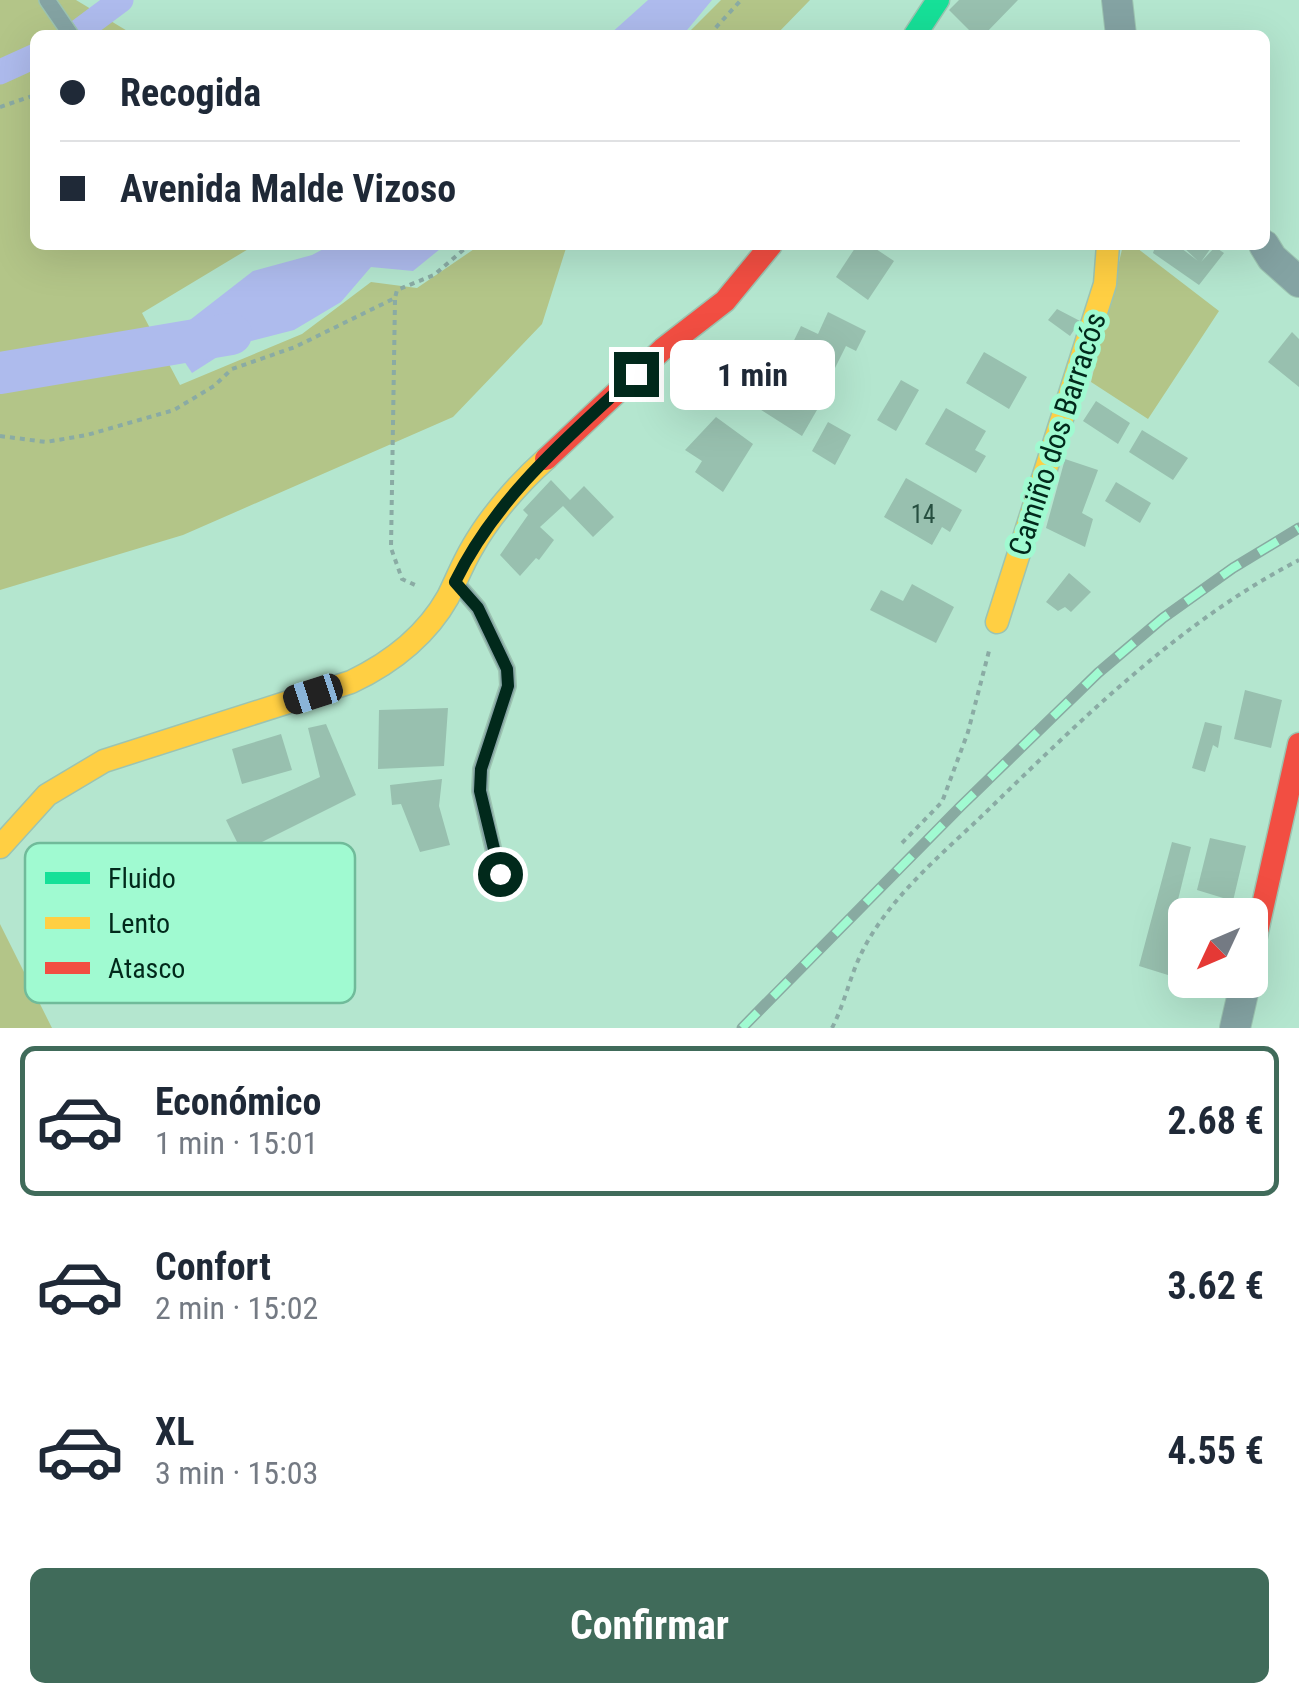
<!DOCTYPE html>
<html lang="es">
<meta charset="utf-8">
<style>
:root{--surface:#fff;--page:#f6f6f7;--text:#1f2937;--muted:#747a83;--line:#e0e1e3;--accent:#406b5a}
body{margin:0;font-family:"Roboto Condensed",sans-serif;background:var(--page);color:var(--text);height:100vh;display:flex;flex-direction:column;font-size:38px;white-space:nowrap}
*{box-sizing:border-box;margin:0}
p{font-size:32px;color:var(--muted)}
.icon{flex:none;width:55px;height:55px;fill:none;stroke:currentColor;stroke-width:2;stroke-linecap:round;stroke-linejoin:round}
.map{position:relative;height:1028px;overflow:hidden}
.panel{display:flex;flex-direction:column;background:var(--surface);flex:1}
.panel>*{flex:none}
.guide{position:absolute;left:30px;top:30px;width:1240px;height:220px;border-radius:15px;box-shadow:0 10px 40px #0002;display:grid;align-content:center;height:220px;padding:0 30px;background:var(--surface)}
.needle{width:65px;rotate:226deg}
.controls{position:absolute;left:1168px;top:898px;display:grid;gap:20px}
.controls a{display:grid;place-items:center;width:100px;height:100px;border-radius:15px;background:var(--surface);box-shadow:0 10px 40px #0002;font-size:50px}
.end{position:absolute;width:45px;height:45px;margin:-22px;border:12px solid #01291b;background:#fff;box-shadow:0 0 0 5px #fff}
.from{border-radius:50%}
.bubble{position:absolute;height:70px;border-radius:15px;background:var(--surface);box-shadow:0 10px 40px #0002;font-size:32px;font-weight:700;line-height:70px;text-align:center}
.car{position:absolute;width:30px;height:60px;margin:-30px -15px;border-radius:12px;box-shadow:0 0 8px 2px #0007;background:linear-gradient(#222 24%,#8ab4d8 0 40%,#222 0 76%,#8ab4d8 0 86%,#222 0)}
.guide b{display:flex;align-items:center;gap:35px;height:95px;font-size:38px}
.guide b+b{border-top:2px solid var(--line)}
.guide i{width:25px;height:25px;background:var(--text)}
ul{padding:18px 0 0;list-style:none}
li{display:flex;align-items:center;gap:30px;height:150px;margin:0 20px 15px;padding:0 10px;border:5px solid transparent;border-radius:15px}
li div{flex:1}
li b{display:block;font-size:38px}
li em{font-style:normal;font-weight:700}
li.on{border-color:var(--accent)}
li>.icon{width:90px;height:90px;stroke-width:1.5}
.action{display:flex;gap:20px;margin-top:auto;padding:20px 30px}
.action a{flex:1;height:115px;border-radius:15px;background:var(--accent);color:#fff;font-size:40px;font-weight:700;line-height:115px;text-align:center}
.map>svg:first-child{display:block}
.forest{fill:#b3c588}
.water{fill:#aebbed}
.lines{fill:none;stroke-linecap:round;stroke-linejoin:round}
.canal{stroke:#aebbed;stroke-width:25}
.river{stroke:#aebbed;stroke-width:42}
.building{fill:#98c0af}
.lane-casing{stroke:#9cc4b1;stroke-width:18}
.street-casing{stroke:#9cc4b1;stroke-width:32}
.fast-casing{stroke:#9cc4b1;stroke-width:25}
.slow-casing{stroke:#9cc4b1;stroke-width:25}
.jam-casing{stroke:#9cc4b1;stroke-width:25}
.path{stroke:#8aaba4;stroke-width:4;stroke-dasharray:5 5;stroke-linecap:butt}
.lane{stroke:#84a3a3;stroke-width:15}
.street{stroke:#84a3a3;stroke-width:30}
.fast{stroke:#16e098;stroke-width:22}
.slow{stroke:#ffcf43;stroke-width:22}
.jam{stroke:#f24e42;stroke-width:22}
.rail-casing{stroke:#88aaa1;stroke-width:11}
.rail{stroke:#a0fad1;stroke-width:8;stroke-dasharray:22;stroke-linecap:butt}
.route{stroke:#01291b;stroke-width:12}
.labels{text-anchor:middle;dominant-baseline:central;stroke-width:10;stroke-linejoin:round;paint-order:stroke}
.number-label{font-size:25px;fill:#274f40}
.street-label{font-size:30px;fill:#01291b;stroke:#a0fad1}
.key{fill:#a0fad1;stroke:#70bb9a;stroke-width:2.5}
.key-label{font-size:28px;fill:#01291b}
</style>
<div class="map">
<svg width="1299" height="1028" viewBox="0 0 1299 1028">
<rect width="100%" height="100%" fill="#b4e6cf"/>
<path class="forest" d="M0 0H76L134 35H35V245H255L142 313 180 385 302 334 371 282 417 288 480 245H567L542 324 453 417 183 535 0 590Z
M721 0H810L776 35H686Z
M1123 245H1133L1219 311 1148 419 1091 382Z
M0 924 52 1028H0Z"/>
<path class="water" d="M648 0H712L683 35H609Z
M331 245H445L413 271 371 267 341 302 294 330 236 345 192 373 168 337 253 271 312 255Z"/>
<g class="lines">
<path class="canal" d="M74 35 121 0
M0 72 35 56"/>
<path class="river" d="M0 373 231 334"/>
</g>
<path class="building" d="M959 0H1018L984 35H974L949 10Z
M857 245H870L894 261 868 300 836 277Z
M1152 245H1177L1198 261 1181 245H1213L1201 262 1215 247 1224 253 1199 285 1153 253 1155 247Z
M1057 309 1080 321 1070 336 1048 320Z
M828 312 866 331 856 351 846 346 827 384 783 363 801 326 818 334Z
M1292 332 1299 339V387L1268 362Z
M984 352 1027 377 1009 409 966 383Z
M901 380 919 390 896 431 877 420Z
M785 381 821 403 802 436 758 408 770 389 778 393Z
M1096 401 1130 423 1118 444 1083 421Z
M946 408 986 431 975 450 986 456 976 473 925 444Z
M716 417 753 444 723 492 695 472 702 461 685 450Z
M828 422 851 435 835 465 812 451Z
M1142 430 1188 458 1173 480 1129 452Z
M1065 459 1098 470 1082 513 1093 519 1085 547 1046 528Z
M906 478 962 510 950 532 942 527 932 545 884 517Z
M551 480 570 500 584 486 614 517 593 537 563 506 540 527 554 540 539 560 536 558 520 576 500 555 528 515 523 510Z
M1116 482 1151 503 1140 523 1105 501Z
M1069 573 1091 592 1071 612 1065 607 1058 611 1046 602Z
M912 584 954 607 936 643 870 610 881 590 903 601Z
M1245 690 1282 700 1271 748 1234 739Z
M448 708 444 766 378 769 379 710Z
M1205 722 1222 726 1218 748 1213 745 1205 772 1192 768Z
M326 724 356 795 242 852 226 820 320 777 308 728Z
M281 734 292 770 242 784 232 749Z
M442 779 439 806 450 845 420 852 401 804 392 805 390 785Z
M1210 838 1246 846 1233 901 1197 890Z
M1172 842 1191 847 1173 920 1179 922 1174 945 1185 948 1184 980 1139 966Z"/>
<g class="lines">
<defs>
<path id="lane" d="M47 0 71 35
M458 585 478 608 507 669 508 686 481 769 480 791 499 874"/>
<path id="street" d="M1117 0 1121 35
M1264 245 1272 258 1299 282
M1235 1028 1246 980"/>
<path id="fast" d="M915 35 938 0"/>
<path id="slow" d="M997 622 1105 284 1108 245
M0 847 47 795 104 761 351 682C391 663 426 636 448 597 456 581 463 563 472 548 490 516 519 483 546 459"/>
<path id="jam" d="M546 459 663 349 725 301 771 245
M1250 963 1299 744"/>
</defs>
<use href="#lane" class="lane-casing"/>
<use href="#street" class="street-casing"/>
<use href="#fast" class="fast-casing"/>
<use href="#slow" class="slow-casing"/>
<use href="#jam" class="jam-casing"/>
<path class="path" d="M709 35 741 0
M0 107 35 95
M395 300 391 548 402 579 415 585
M0 436 46 442 87 435 174 410 214 386 232 369 295 347 395 298 397 290 434 275 469 245
M902 843 942 802 968 732 989 651
M832 1028C845 1003 850 975 863 950 890 897 942 854 985 813 1081 720 1179 622 1299 560"/>
<use href="#lane" class="lane"/>
<use href="#street" class="street"/>
<use href="#fast" class="fast"/>
<use href="#slow" class="slow"/>
<use href="#jam" class="jam"/>
<defs>
<path id="rail" d="M742 1028 960 807 1098 673 1163 618 1233 568 1299 528"/>
</defs>
<use href="#rail" class="rail-casing"/>
<use href="#rail" class="rail"/>
</g>
<g class="lines">
<path class="route" d="M500 874 480 791 481 769 508 686 507 669 478 608 455 582C497 496 567 438 636 374"/>
</g>
<g class="labels">
<g class="number-label">
<text x="923" y="514">14</text>
</g>
<g class="street-label">
<text transform="translate(1057 434) rotate(-72)">Camiño dos Barracós</text>
</g>
</g>
<rect x="25" y="843" width="330" height="160" rx="15" class="key"/>
<rect x="45" y="872" width="45" height="12" fill="#16e098"/>
<rect x="45" y="917" width="45" height="12" fill="#ffcf43"/>
<rect x="45" y="962" width="45" height="12" fill="#f24e42"/>
<g class="key-label">
<text x="108" y="888">Fluido</text>
<text x="108" y="933">Lento</text>
<text x="108" y="978">Atasco</text>
</g>
</svg>
<div class="controls">
<a><svg class="needle" viewBox="-14 -14 28 28"><path d="M0-13l5 13h-10z" fill="#e53935"/><path d="M0 13l5-13h-10z" fill="#747a83"/></svg></a>
</div>
<i class="end from" style="left:500px;top:874px"></i>
<i class="end" style="left:636px;top:374px"></i>
<div class="bubble" style="left:670px;top:340px;width:165px">1 min</div>
<i class="car" style="left:313px;top:694px;rotate:252deg"></i>
<div class="guide">
<b><i class="from"></i>Recogida</b>
<b><i></i>Avenida Malde Vizoso</b>
</div>
</div>
<section class="panel">
<ul>
<li class="on"><svg class="icon" aria-label="car" viewBox="0 0 24 24"><path d="M5 17H2v-5l4-1 3-4h7l3 4 3 1v5h-3M9 17h6M6 11h13"/><circle cx="7" cy="17" r="2"/><circle cx="17" cy="17" r="2"/></svg><div><b>Económico</b><p>1 min · 15:01</p></div><em>2.68 €</em></li>
<li><svg class="icon" aria-label="car" viewBox="0 0 24 24"><path d="M5 17H2v-5l4-1 3-4h7l3 4 3 1v5h-3M9 17h6M6 11h13"/><circle cx="7" cy="17" r="2"/><circle cx="17" cy="17" r="2"/></svg><div><b>Confort</b><p>2 min · 15:02</p></div><em>3.62 €</em></li>
<li><svg class="icon" aria-label="car" viewBox="0 0 24 24"><path d="M5 17H2v-5l4-1 3-4h7l3 4 3 1v5h-3M9 17h6M6 11h13"/><circle cx="7" cy="17" r="2"/><circle cx="17" cy="17" r="2"/></svg><div><b>XL</b><p>3 min · 15:03</p></div><em>4.55 €</em></li>
</ul>
<div class="action"><a>Confirmar</a></div>
</section>
